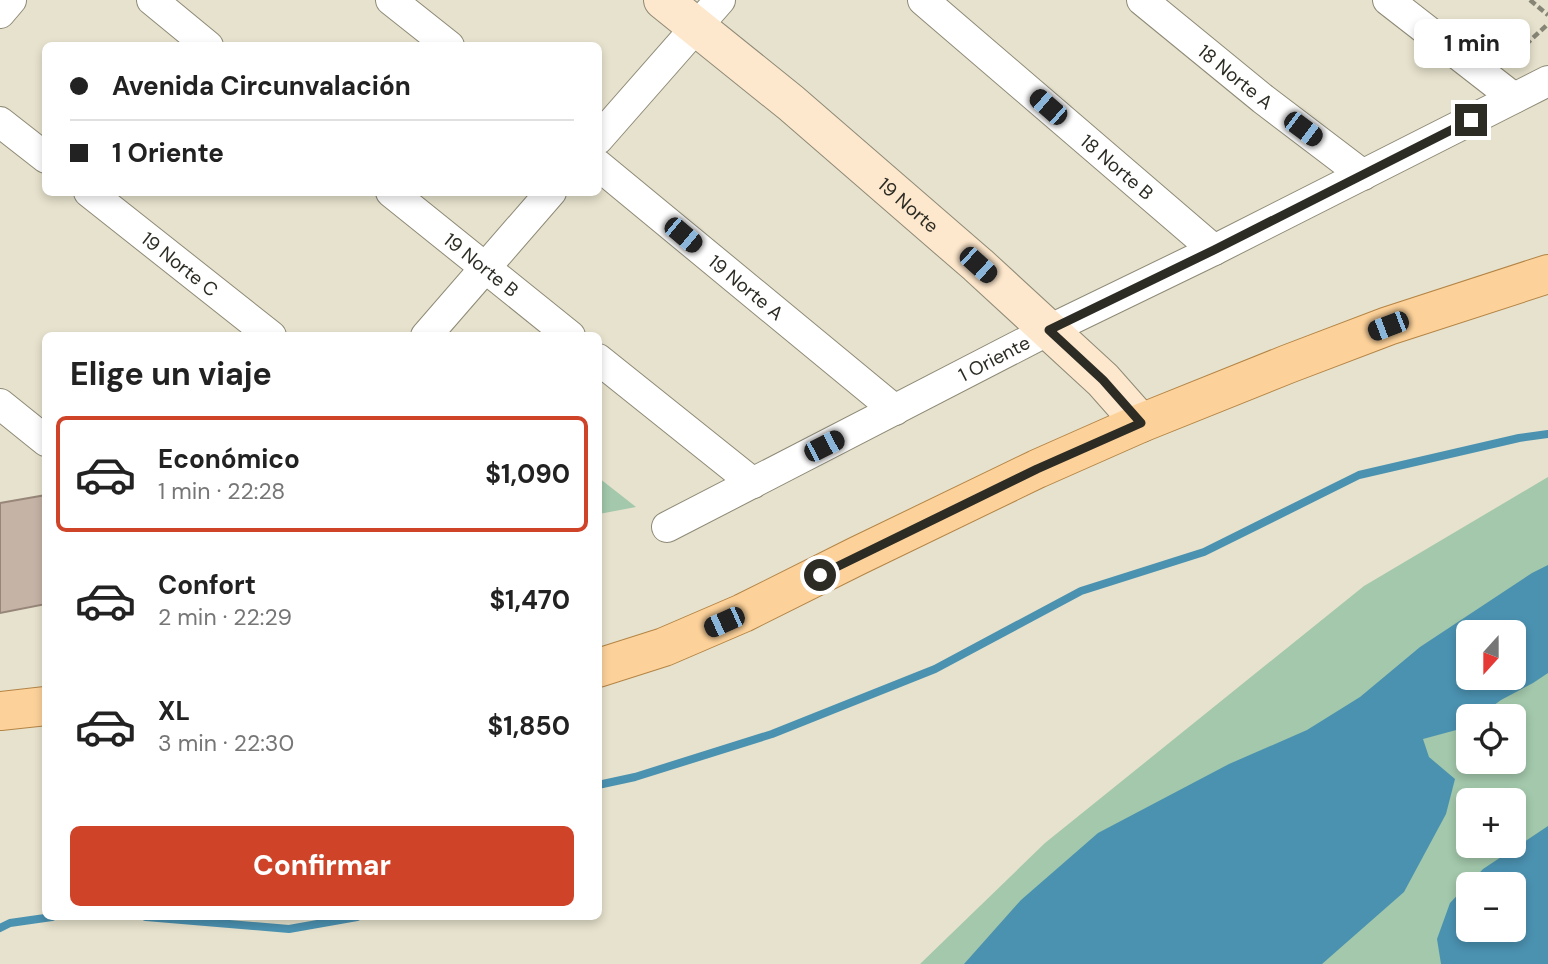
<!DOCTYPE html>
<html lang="es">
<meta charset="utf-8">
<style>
:root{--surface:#fff;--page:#f2f2f2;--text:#222;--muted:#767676;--line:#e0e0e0;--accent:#cf4429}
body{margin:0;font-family:"DM Sans",sans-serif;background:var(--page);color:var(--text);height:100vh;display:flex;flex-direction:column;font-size:26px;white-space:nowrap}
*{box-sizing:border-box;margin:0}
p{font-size:23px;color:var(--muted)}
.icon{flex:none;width:38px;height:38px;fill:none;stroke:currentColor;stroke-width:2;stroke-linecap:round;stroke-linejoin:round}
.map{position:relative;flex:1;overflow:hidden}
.panel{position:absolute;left:42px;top:332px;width:560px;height:588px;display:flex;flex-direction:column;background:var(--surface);border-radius:10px;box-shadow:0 4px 10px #0003}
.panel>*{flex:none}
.top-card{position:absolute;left:42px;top:42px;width:560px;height:154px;border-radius:10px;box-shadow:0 4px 10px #0003;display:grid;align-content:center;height:154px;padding:0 28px;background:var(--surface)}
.needle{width:46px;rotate:201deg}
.buttons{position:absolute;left:1456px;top:620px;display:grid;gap:14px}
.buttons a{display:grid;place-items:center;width:70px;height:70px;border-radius:10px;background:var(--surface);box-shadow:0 4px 10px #0003;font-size:35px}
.end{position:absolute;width:32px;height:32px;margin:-16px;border:9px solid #2d2c24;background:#fff;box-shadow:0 0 0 4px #fff}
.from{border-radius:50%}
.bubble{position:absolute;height:49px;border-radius:10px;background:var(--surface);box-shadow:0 4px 10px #0003;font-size:23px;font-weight:700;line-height:49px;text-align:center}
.car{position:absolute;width:21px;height:42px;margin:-21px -10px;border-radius:9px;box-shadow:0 0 5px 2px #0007;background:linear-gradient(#222 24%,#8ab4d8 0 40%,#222 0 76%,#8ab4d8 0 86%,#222 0)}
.top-card b{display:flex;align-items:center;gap:24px;height:66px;font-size:26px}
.top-card b+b{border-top:2px solid var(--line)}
.top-card i{width:18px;height:18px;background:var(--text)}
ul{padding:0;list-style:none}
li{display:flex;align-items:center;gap:21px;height:116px;margin:0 14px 10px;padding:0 14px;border:4px solid transparent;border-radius:10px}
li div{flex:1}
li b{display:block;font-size:26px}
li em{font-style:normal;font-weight:700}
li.selected{border-color:var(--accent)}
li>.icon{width:63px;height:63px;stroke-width:1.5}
h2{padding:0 28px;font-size:32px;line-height:84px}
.primary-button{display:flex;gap:14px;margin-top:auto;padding:14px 28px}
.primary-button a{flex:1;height:80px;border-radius:10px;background:var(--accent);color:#fff;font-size:28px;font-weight:700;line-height:80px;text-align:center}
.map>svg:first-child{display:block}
.green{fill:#a3c8ab;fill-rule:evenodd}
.water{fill:#4b92b1;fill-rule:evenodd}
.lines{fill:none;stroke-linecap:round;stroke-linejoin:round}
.stream{stroke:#4b92b1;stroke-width:8}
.building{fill:#c5b3a6;stroke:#978679;stroke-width:2}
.street-casing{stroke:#8e8a77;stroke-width:32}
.secondary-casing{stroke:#8e8a77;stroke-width:40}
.primary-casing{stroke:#b48445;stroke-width:40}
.path{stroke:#878576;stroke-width:4.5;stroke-dasharray:7 3.5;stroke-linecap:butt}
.street{stroke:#fff;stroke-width:30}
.secondary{stroke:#fee8cd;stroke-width:38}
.primary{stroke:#fdd29a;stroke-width:38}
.route{stroke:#2d2c24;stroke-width:9}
.labels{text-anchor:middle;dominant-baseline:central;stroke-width:7;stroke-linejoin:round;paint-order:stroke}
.street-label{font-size:19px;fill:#2d2c24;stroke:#fff}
</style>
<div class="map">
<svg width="1548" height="964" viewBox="0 0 1548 964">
<rect width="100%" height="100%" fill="#e6e2cd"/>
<path class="green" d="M1548 477V964H920L1045 843 1364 586ZM1468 632H1514V677H1468ZM1468 716H1514V761H1468ZM1468 800H1514V845H1468ZM1468 884H1514V929H1468Z
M598 478H599L636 507 599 514Z"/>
<path class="water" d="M1548 565V673L1533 683 1501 700 1479 716H1468V723L1460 729 1423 739 1429 757 1455 779 1446 814 1404 892 1322 964H964L1021 900 1098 833 1229 764 1307 730 1360 697 1420 647 1532 573ZM1468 632H1514V677H1468Z
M1548 826V964H1441L1437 939 1450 903 1468 884V929H1514V884H1469L1483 869Z"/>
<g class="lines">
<path class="stream" d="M598 785 635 777 772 734 935 669 1081 591 1204 552 1359 475 1519 438 1548 434
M146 917 289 929 357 917
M0 928 10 923 52 917"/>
</g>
<path class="building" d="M46 495V604L0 613V503Z"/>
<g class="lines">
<defs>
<g id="street">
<path d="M152 0 208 46"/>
<path d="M391 0 449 46"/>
<path id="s1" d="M923 0 1214 250"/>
<path id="s2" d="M1142 0 1263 99 1363 175"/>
<path d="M1388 0 1514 98"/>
<path d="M0 13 11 0"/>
<path d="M0 122 46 158"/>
<path d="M598 139 720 0"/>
<path id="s3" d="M598 165 895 410"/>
<path id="s4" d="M89 192 271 336"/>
<path id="s5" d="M391 192 570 336"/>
<path d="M426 336 551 192"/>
<path d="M598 359 753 483"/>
<path d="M0 404 46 441"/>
<path id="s6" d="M667 527 1049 330 1214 250 1548 81"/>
</g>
<g id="secondary">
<path id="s7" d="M663 0 791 103 978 265 1103 380 1141 423"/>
</g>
<path id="primary" d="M598 668 664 647 743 613 857 556 1037 469 1141 423 1288 364 1388 326 1548 274
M0 711 46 706"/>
</defs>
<use href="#street" class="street-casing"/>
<use href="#secondary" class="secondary-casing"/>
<use href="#primary" class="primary-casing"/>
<path class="path" d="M1530 0 1548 15
M1510 59 1548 24"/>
<use href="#street" class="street"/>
<use href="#secondary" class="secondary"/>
<use href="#primary" class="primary"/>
</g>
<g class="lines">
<path class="route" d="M820 575 1037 469 1141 423 1103 380 1049 330 1214 250 1471 120"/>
</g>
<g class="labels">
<g class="street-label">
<text stroke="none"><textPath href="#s2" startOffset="121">18 Norte A</textPath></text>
<text stroke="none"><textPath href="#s1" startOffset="256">18 Norte B</textPath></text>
<text stroke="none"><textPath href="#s7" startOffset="320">19 Norte</textPath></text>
<text stroke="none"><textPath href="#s4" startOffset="116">19 Norte C</textPath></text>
<text stroke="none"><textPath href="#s5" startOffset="116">19 Norte B</textPath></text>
<text stroke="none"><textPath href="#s3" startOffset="192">19 Norte A</textPath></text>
<text stroke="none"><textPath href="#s6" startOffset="368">1 Oriente</textPath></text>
</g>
</g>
</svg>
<div class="buttons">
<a><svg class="needle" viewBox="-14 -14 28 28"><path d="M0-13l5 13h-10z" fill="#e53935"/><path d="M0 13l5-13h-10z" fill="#767676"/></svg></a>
<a><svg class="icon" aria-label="locate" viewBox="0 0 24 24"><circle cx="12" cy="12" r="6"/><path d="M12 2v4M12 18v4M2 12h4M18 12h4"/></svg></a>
<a>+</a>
<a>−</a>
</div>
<i class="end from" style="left:820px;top:575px"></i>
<i class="end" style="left:1471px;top:120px"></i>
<div class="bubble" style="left:1414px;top:19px;width:116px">1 min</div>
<i class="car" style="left:1048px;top:107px;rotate:311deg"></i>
<i class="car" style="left:1303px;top:129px;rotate:127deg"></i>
<i class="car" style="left:683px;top:235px;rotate:130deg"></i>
<i class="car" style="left:978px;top:265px;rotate:132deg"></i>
<i class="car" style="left:1388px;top:326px;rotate:249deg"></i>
<i class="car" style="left:824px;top:446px;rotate:63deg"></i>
<i class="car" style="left:724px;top:622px;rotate:246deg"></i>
<div class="top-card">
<b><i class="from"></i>Avenida Circunvalación</b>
<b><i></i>1 Oriente</b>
</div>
<section class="panel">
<h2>Elige un viaje</h2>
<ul>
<li class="selected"><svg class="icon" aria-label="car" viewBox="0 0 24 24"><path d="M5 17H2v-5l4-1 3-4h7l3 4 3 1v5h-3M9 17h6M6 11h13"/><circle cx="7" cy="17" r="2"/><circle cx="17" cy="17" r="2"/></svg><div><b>Económico</b><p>1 min · 22:28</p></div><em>$1,090</em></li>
<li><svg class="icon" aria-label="car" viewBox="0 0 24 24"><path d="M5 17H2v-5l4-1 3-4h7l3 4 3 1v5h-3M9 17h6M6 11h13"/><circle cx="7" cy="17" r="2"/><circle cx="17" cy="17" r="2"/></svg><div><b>Confort</b><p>2 min · 22:29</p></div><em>$1,470</em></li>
<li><svg class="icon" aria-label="car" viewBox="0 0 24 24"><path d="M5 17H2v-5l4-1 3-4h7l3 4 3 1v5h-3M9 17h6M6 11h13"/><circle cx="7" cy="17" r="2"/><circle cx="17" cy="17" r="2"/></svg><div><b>XL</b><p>3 min · 22:30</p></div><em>$1,850</em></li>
</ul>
<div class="primary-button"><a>Confirmar</a></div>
</section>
</div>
